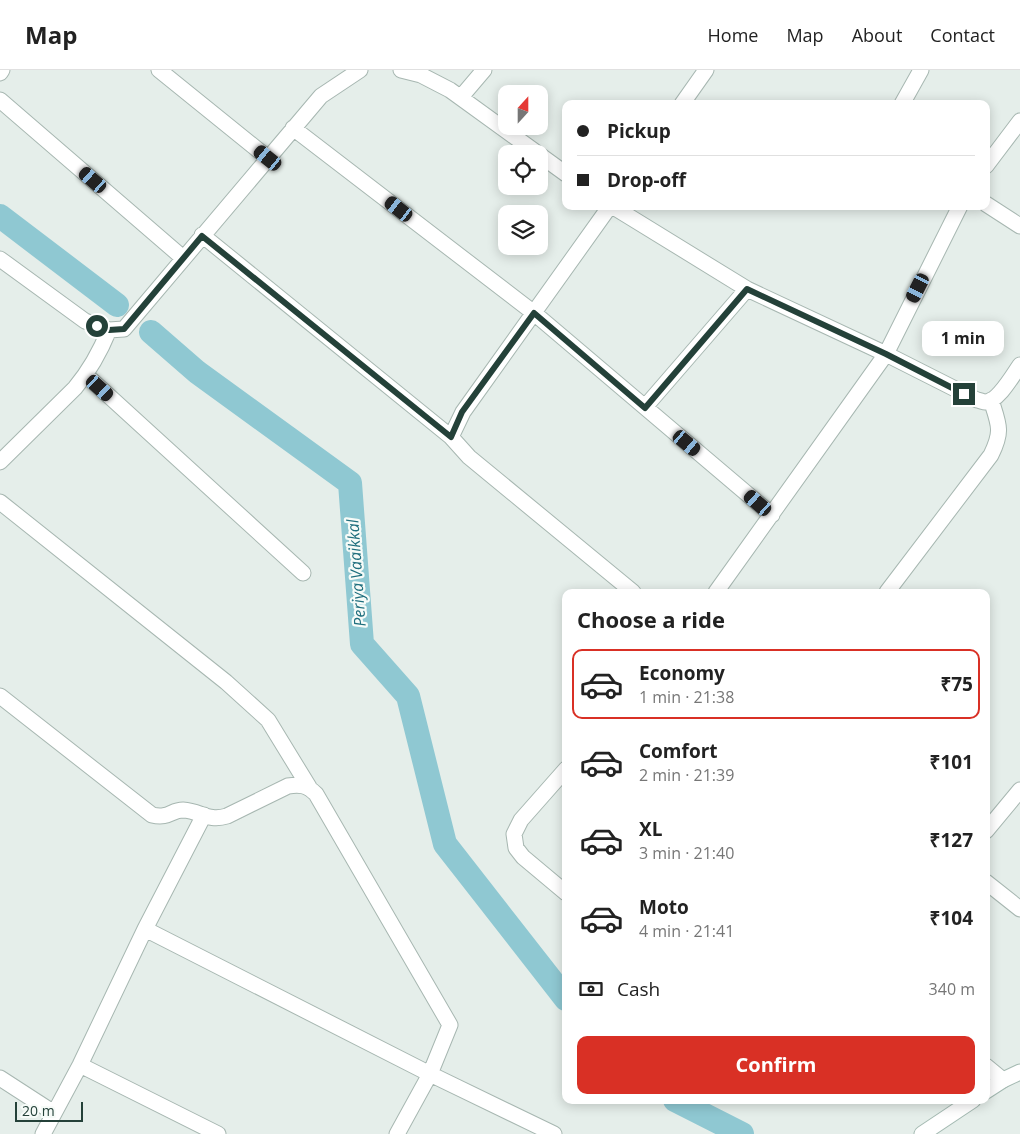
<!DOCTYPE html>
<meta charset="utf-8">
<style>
:root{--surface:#fff;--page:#f6f6f6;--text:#222;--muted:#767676;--line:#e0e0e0;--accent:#d93025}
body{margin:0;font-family:"Open Sans",sans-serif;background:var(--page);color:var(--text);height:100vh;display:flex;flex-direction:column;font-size:19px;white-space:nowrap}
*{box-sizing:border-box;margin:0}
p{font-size:16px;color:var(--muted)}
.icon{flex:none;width:28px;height:28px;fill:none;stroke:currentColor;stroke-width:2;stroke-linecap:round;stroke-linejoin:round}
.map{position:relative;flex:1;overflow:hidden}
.side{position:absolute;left:562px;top:519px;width:428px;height:515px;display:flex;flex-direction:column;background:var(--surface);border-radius:10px;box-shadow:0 2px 12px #0003}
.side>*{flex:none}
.guide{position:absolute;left:562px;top:30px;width:428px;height:110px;border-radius:10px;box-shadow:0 2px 12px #0003;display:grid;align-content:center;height:110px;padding:0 15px;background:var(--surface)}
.needle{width:32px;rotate:21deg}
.tools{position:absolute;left:498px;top:15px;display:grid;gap:10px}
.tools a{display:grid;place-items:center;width:50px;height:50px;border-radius:10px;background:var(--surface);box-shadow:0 2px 12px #0003;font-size:25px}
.scale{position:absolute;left:15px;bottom:12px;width:68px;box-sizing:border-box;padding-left:5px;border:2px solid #244139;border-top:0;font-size:14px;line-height:18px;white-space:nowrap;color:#244139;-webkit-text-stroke:4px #f6fbf8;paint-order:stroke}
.end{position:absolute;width:22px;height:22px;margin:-11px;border:6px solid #244139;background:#fff;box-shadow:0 0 0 2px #fff}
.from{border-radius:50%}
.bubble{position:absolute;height:35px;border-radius:10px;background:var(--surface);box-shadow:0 2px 12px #0003;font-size:16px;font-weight:700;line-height:35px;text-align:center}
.car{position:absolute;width:15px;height:30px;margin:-15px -8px;border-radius:6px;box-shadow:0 0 4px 1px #0007;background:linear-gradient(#222 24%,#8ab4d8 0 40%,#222 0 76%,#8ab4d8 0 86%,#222 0)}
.guide b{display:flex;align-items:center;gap:18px;height:48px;font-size:19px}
.guide b+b{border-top:1px solid var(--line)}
.guide i{width:12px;height:12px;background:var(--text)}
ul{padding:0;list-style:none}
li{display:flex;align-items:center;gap:15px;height:70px;margin:0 10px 8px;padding:0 5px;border:2px solid transparent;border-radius:10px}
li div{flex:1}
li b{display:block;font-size:19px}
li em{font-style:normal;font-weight:700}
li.current{border-color:var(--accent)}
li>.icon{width:45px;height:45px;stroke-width:1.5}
h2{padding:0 15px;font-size:22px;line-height:60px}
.pay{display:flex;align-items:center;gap:12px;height:55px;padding:0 15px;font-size:19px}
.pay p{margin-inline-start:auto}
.cta{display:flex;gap:10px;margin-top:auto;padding:10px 15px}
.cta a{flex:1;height:58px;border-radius:10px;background:var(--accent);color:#fff;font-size:20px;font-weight:700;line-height:58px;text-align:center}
header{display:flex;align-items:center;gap:30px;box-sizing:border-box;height:70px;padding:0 25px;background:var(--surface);border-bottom:1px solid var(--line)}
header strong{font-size:24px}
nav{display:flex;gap:28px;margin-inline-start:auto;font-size:18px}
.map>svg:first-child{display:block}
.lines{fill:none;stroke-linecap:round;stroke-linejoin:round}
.canal{stroke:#8fc8d2;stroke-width:24}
.street-casing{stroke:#a7b7b1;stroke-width:17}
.secondary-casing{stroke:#a4bab2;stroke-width:17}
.street{stroke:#fff;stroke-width:15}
.secondary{stroke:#fff;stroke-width:15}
.route{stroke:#244139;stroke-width:6}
.labels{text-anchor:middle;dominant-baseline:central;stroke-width:4.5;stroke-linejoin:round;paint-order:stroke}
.water-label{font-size:16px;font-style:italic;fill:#1e6e7d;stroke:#f6fbf8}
</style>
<header>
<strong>Map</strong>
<nav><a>Home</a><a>Map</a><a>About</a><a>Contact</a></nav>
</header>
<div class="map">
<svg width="1020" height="1064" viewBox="0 0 1020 1064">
<rect width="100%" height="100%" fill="#e5eeea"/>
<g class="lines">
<path class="canal" d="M0 146 117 235
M151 262 197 302 350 413 362 574 408 626 445 774 566 929
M675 1030 742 1064"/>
<defs>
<path id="street" d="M159 0 268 88
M401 0 421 5 450 20 566 104
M0 3 2 0
M461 27 484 0
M0 30 183 188
M682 34 706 0
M902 34 921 0
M293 58 534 243 772 445
M986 96 1020 51
M986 134 1020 156
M610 136 463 342 451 367 469 387 633 522
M612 136 747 219 886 284 977 330C978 330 984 332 985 332 998 332 1013 305 1020 295
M202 165 451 367
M0 189 85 251 109 260 124 259 321 26 360 0
M86 305 303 503
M645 337 747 219
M0 392 75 318C90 300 100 282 109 260
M0 432 226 612 268 650 309 717
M716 522 886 284 960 136
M887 522 991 385C1003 361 999 355 991 330
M0 626 152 745C169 749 171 740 183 740 201 741 208 752 227 746L288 716C300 714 307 715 316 724L450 955 430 1004 397 1064
M566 699 521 750 514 764 516 778 523 787 566 823
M986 761 1020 720
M986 812 1020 839
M145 859 430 1004 554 1064
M80 995 218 1064
M986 996 1003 1010
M0 1008 54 1043
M43 1064 80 995 145 859 204 745"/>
<path id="secondary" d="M986 1021 1003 1010 1020 1002
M922 1064 973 1030"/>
</defs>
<use href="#street" class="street-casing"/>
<use href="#secondary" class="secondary-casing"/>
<use href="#street" class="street"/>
<use href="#secondary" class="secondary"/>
</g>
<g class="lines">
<path class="route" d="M97 256 109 260 124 259 202 166 451 367 462 342 534 243 645 338 747 219 886 284 964 324"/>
</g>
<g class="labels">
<g class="water-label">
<text transform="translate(356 503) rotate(-94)">Periya Vaaikkal</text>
</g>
</g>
</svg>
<div class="tools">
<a><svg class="needle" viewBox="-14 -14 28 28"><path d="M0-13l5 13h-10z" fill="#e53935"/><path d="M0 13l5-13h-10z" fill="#767676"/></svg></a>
<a><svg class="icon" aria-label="locate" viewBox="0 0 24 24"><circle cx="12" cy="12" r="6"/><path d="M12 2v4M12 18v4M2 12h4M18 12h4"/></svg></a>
<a><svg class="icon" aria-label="layers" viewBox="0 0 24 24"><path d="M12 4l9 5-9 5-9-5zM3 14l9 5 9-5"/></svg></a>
</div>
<div class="scale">20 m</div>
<i class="end from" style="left:97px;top:256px"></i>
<i class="end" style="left:964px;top:324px"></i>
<div class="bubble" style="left:922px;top:251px;width:82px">1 min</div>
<i class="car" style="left:268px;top:88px;rotate:309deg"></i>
<i class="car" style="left:93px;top:110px;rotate:311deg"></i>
<i class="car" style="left:399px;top:139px;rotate:308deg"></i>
<i class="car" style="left:918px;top:218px;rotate:207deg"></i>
<i class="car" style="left:100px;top:318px;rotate:132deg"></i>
<i class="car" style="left:687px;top:373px;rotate:130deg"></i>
<i class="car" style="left:758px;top:433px;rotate:311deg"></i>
<div class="guide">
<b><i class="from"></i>Pickup</b>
<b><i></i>Drop-off</b>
</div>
<section class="side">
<h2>Choose a ride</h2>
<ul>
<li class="current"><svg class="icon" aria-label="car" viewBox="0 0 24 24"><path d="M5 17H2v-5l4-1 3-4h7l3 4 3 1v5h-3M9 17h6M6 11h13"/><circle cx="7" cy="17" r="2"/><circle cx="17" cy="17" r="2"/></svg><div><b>Economy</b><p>1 min · 21:38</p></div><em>₹75</em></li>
<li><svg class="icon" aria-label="car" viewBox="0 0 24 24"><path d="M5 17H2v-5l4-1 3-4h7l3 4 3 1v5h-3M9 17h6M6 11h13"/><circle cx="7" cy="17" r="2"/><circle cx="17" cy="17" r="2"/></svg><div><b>Comfort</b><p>2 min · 21:39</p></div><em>₹101</em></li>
<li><svg class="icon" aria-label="car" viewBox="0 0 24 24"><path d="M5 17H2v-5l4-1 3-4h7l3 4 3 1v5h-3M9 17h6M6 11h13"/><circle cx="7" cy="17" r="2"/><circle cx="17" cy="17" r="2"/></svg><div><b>XL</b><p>3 min · 21:40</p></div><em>₹127</em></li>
<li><svg class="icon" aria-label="car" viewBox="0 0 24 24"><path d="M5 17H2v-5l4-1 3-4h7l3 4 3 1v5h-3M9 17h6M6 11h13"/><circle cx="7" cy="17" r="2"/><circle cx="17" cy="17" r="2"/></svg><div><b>Moto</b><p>4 min · 21:41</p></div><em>₹104</em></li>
</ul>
<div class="pay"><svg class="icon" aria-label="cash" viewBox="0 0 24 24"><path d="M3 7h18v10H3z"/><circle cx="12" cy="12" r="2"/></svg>Cash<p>340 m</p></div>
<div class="cta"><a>Confirm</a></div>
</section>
</div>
